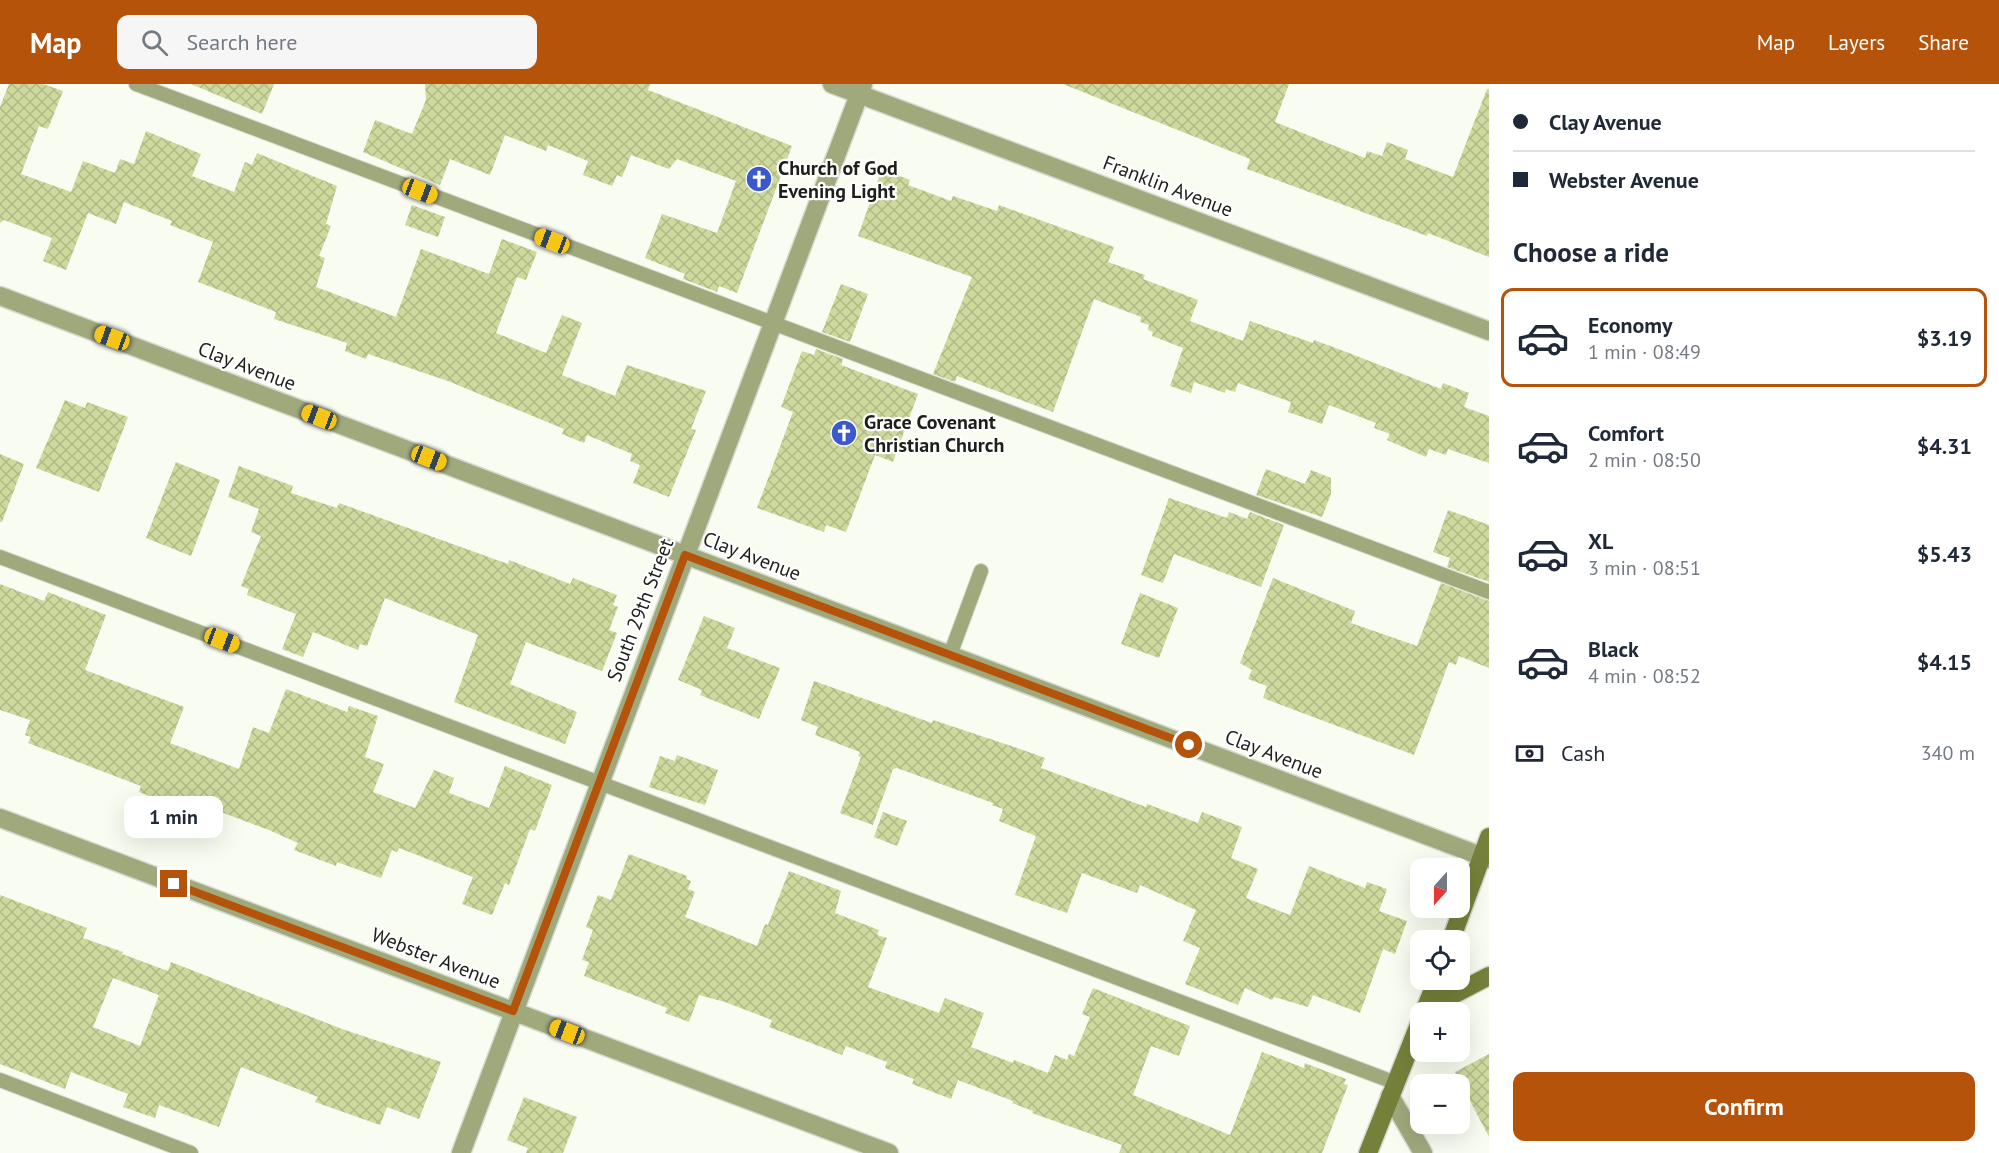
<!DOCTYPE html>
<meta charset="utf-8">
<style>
:root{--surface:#fff;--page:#f6f6f7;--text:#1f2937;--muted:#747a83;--line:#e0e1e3;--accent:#b45309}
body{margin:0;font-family:"PT Sans",sans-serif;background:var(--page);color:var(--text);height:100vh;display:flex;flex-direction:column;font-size:22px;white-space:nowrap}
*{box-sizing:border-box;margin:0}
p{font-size:20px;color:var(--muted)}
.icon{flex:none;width:33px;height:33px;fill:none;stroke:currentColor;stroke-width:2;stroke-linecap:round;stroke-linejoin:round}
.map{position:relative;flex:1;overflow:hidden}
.drawer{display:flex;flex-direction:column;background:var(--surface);width:510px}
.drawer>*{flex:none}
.top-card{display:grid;align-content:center;height:132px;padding:0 24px;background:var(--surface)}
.needle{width:39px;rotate:201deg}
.fabs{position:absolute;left:1410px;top:774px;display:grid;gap:12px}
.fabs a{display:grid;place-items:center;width:60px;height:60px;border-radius:12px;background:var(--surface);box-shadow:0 6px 24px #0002;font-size:30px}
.end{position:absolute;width:27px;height:27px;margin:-14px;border:8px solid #b45309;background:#fff;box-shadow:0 0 0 3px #fff}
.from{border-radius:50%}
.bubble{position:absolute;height:42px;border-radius:12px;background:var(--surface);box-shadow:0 6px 24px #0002;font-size:20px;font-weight:800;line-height:42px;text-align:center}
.car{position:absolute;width:18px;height:36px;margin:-18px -9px;border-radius:8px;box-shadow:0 0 4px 2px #0007;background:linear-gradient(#f5c518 24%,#345 0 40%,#f5c518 0 76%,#345 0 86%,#f5c518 0)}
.top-card b{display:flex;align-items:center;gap:21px;height:57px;font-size:22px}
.top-card b+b{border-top:2px solid var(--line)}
.top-card i{width:15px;height:15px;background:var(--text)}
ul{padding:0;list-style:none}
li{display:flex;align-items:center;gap:18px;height:99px;margin:0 12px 9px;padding:0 12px;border:3px solid transparent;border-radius:12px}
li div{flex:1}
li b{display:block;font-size:22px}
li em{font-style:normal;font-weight:800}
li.active{border-color:var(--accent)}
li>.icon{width:54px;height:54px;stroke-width:1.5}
h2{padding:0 24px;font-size:27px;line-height:72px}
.pay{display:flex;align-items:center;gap:15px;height:66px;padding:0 24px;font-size:22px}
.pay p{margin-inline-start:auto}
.button{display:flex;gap:12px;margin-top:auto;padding:12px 24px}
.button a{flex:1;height:69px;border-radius:12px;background:var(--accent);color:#fff;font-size:24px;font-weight:800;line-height:69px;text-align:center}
header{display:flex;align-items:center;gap:36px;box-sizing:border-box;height:84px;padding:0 30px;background:var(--accent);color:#fff}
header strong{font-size:28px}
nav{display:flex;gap:33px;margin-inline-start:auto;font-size:21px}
.search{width:420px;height:54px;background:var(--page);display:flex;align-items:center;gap:15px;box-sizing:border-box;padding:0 21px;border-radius:12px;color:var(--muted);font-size:22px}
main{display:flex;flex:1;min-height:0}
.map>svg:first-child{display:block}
.building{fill:url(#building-cross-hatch);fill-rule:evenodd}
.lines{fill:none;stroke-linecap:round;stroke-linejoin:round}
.lane-casing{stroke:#d6d9cf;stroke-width:16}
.street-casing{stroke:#d6d9cf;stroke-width:21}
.secondary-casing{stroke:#d6d9cf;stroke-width:21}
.lane{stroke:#a0a97c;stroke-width:14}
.street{stroke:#a0a97c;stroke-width:18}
.secondary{stroke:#75813b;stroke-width:18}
.route{stroke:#b45309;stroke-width:8}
.labels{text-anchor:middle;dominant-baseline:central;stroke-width:4.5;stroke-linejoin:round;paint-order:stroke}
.poi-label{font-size:20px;font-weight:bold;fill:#1e1f1b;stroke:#fff;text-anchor:start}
.street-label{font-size:20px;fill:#1e1f1b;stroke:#fff}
</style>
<header>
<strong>Map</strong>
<div class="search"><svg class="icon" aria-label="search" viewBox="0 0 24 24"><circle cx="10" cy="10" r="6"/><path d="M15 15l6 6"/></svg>Search here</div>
<nav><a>Map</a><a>Layers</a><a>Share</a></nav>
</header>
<main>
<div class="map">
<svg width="1489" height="1069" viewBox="0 0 1489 1069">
<defs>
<pattern id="building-cross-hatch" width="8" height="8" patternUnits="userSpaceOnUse" patternTransform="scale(1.5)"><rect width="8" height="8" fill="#cdd99d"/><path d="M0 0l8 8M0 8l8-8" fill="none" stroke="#b0ba87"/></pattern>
</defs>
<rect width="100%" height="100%" fill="#f9fcf1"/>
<path class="building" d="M9 0H43L63 7 48 45 39 42 21 90 71 108 83 77 115 89 120 75 134 80 146 47 201 70 192 92 234 108 245 78 252 81 257 69 337 102 326 140 331 142 319 172 325 174 316 203 396 233 421 165 489 190 502 155 537 168 526 196 517 193 496 249 546 269 562 231 582 239 562 291 615 312 627 281 706 307 691 345 696 346 669 413 633 399 640 381 630 377 632 370 587 351 584 359 562 350 564 345 448 297 368 270 366 275 345 267 347 259 274 235 276 228 198 198 213 158 170 141 172 137 124 118 116 140 88 129 66 186 43 177 52 154 4 136 0 139V23Z
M191 0H274L262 30Z
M425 0H650L648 6 792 62 737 209 719 202 717 208 683 195 685 190 645 174 662 130 717 149 736 97 677 75 669 85 631 71 622 93 617 91 612 102 583 91 588 77 548 61 546 67 505 51 490 91 450 75 440 101 363 68 375 36 412 50 426 16Z
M1063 0H1289L1275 38 1365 74 1367 67 1382 72 1387 58 1408 66 1405 75 1453 93 1487 5H1489V173L1428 149 1427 152 1247 85 1250 75Z
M882 85 910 96 908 101 951 117 953 112 997 127 999 121 1114 163 1108 178 1145 191 1143 195 1198 216 1190 237 1243 257 1250 237 1313 259 1314 256 1349 269 1441 305 1443 299 1469 309 1464 323 1489 332V379L1448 365 1446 371 1429 365 1426 373 1387 356 1390 350 1374 344 1376 339 1329 321 1322 340 1288 328 1291 318 1238 299 1235 308 1226 305 1225 309 1194 298 1191 309 1170 302 1183 264 1152 252 1153 248 1148 246 1149 241 1140 238 1141 233 1094 215 1053 328 957 292 955 298 933 290 972 193 858 152Z
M412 121 445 133 438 153 405 141Z
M841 200 868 210 850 258 822 248Z
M816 265 843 275 841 281 918 310 893 378 875 371 846 448 826 441 824 448 757 424 793 328 781 323 802 267 814 271Z
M65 316 85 324 87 318 128 333 99 408 36 384Z
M0 370 24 380 2 438H0Z
M176 378 220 396 191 472 146 454Z
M239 382 293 402 291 409 337 424 339 419 508 480 509 476 570 500 573 494 617 511 613 521 618 523 609 546 617 549 602 587 526 558 510 600 577 628 565 660 454 618 478 551 385 514 367 562 360 560 358 566 313 548 303 573 282 565 296 530 247 511 249 505 241 502 261 452 251 448 259 425 228 413Z
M1266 385 1305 400 1311 386 1331 394V410L1322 433 1256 411Z
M1169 414 1227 434 1229 428 1247 435 1250 428 1284 441 1261 503 1174 470 1163 499 1141 491Z
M1448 426 1489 441V498L1447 483 1450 474 1433 468Z
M1273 494 1355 527 1351 539 1417 562 1441 499 1489 517V584L1459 572 1456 581 1449 578 1414 671 1263 614 1267 602 1248 595 1252 586 1240 579Z
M0 500 44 517 48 508 106 531 85 586 184 623 170 659 239 685 253 643 269 649 286 605 347 628 349 622 378 632 365 673 384 680 373 708 415 724 434 686 454 694 449 709 489 724 505 682 552 701 535 747 530 745 509 801 505 799 492 831 462 820 473 793 399 764 397 768 392 766 381 794 337 778 336 782 294 766 298 759 269 746 221 728 218 736 168 719 139 708 141 702 28 659 31 653 25 651 30 636 0 626Z
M1140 509 1178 524 1159 574 1121 560Z
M704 532 735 544 727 564 780 584 759 635 700 611 702 606 678 596Z
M814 597 932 639 933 636 1023 666 1045 674 1041 684 1146 723 1147 720 1198 739 1202 728 1242 743 1231 774 1258 785 1246 814 1290 831 1309 782 1365 804 1367 798 1387 805 1379 827 1407 837 1395 870 1383 865 1360 929 1313 911 1308 923 1274 913 1272 916 1245 904 1238 921 1185 900 1200 864 1183 857 1196 826 1140 801 1137 809 1082 789 1067 829 1015 811 1036 752 999 737 1003 725 992 721 993 719 897 684 893 685 873 741 840 729 861 673 858 672 860 668 815 651 818 643 801 636Z
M677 671 718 686 705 721 649 703 660 672 675 677Z
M883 728 907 737 897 762 874 753Z
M629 770 687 792 686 795 691 797 688 805 695 808 685 833 757 862 765 840 768 841 789 787 841 807 835 829 879 846 877 851 887 854 868 903 939 929 945 914 984 929 971 963 1013 979 1014 976 1048 989 1055 971 1067 976 1069 970 1074 972 1090 933 1082 930 1093 904 1190 942 1179 972 1151 962 1133 1011 1230 1051 1262 968 1304 984 1305 979 1346 995 1344 1000 1348 1001 1322 1069H1119L1122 1061 1032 1029 1033 1027 1012 1019 1013 1017 958 996 951 1015 912 1000 914 995 885 984 887 978 846 962 842 971 769 943 772 936 725 918 699 911 689 938 665 929 667 924 584 892 589 878 582 876 593 846 586 843 598 811 611 816Z
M0 811 87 844 83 854 123 868 122 870 168 887 171 878 342 945 441 978 419 1035 387 1023 380 1041 315 1018 318 1013 241 983 219 1043 159 1021 155 1034 123 1023 128 1010 71 988 65 1005 0 980ZM113 894 159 911 140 962 93 943Z
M1489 970V1053L1455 988Z
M524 1013 577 1033 563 1069H526L528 1064 507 1056Z"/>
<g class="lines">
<defs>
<path id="lane" d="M136 0 1489 508
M0 473 1396 999
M950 571 981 487
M0 996 191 1069"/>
<path id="street" d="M832 0 1489 247
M0 212 1489 775
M0 734 889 1069
M1390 1012 1423 1069
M461 1069 863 0"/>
<path id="secondary" d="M1451 856 1489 753
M1426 925 1489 892
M1424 928 1437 896
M1368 1069 1420 938"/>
</defs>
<use href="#lane" class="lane-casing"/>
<use href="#street" class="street-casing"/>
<use href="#secondary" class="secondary-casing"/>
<use href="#lane" class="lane"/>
<use href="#street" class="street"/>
<use href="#secondary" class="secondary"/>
</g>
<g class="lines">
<path class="route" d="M174 800 513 927 685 471 1189 661"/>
</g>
<defs>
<symbol id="church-disc" viewBox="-11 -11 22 22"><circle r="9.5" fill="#3c59cb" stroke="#fff"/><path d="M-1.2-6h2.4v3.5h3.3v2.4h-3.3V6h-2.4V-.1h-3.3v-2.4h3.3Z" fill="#fff"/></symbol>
</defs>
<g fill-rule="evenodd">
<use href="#church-disc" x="744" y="80" width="30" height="30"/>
<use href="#church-disc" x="829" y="334" width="30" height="30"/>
</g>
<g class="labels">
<g class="poi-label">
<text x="778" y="84">Church of God<tspan x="778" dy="23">Evening Light</tspan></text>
<text x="864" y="338">Grace Covenant<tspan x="864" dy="23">Christian Church</tspan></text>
</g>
<g class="street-label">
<text transform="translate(1168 102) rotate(21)">Franklin Avenue</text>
<text transform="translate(247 282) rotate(21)">Clay Avenue</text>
<text transform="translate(752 472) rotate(21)">Clay Avenue</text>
<text transform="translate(640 526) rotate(-69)">South 29th Street</text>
<text transform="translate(1274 670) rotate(21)">Clay Avenue</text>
<text transform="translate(436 874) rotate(21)">Webster Avenue</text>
</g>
</g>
</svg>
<div class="fabs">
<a><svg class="needle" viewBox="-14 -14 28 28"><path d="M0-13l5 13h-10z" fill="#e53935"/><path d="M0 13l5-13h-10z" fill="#747a83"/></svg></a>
<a><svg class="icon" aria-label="locate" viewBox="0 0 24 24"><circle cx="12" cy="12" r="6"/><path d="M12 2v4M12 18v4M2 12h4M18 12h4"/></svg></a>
<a>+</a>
<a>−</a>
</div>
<i class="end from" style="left:1189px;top:661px"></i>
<i class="end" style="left:174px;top:800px"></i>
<div class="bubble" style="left:124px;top:712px;width:99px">1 min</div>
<i class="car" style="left:420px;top:107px;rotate:111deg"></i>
<i class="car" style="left:552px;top:157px;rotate:291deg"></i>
<i class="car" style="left:112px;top:254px;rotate:290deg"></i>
<i class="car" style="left:319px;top:333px;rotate:291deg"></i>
<i class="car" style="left:429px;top:374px;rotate:111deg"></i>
<i class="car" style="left:222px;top:556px;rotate:111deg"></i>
<i class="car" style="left:567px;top:948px;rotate:291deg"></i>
</div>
<section class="drawer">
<div class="top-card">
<b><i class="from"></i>Clay Avenue</b>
<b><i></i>Webster Avenue</b>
</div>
<h2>Choose a ride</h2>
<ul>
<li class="active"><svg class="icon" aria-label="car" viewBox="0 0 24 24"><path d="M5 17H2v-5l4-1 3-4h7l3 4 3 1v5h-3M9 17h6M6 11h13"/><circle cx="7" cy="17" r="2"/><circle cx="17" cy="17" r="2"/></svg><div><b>Economy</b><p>1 min · 08:49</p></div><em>$3.19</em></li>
<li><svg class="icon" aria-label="car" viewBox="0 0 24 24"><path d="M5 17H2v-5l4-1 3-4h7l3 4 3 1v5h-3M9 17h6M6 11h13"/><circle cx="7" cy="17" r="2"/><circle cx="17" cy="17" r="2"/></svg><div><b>Comfort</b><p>2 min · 08:50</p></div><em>$4.31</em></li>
<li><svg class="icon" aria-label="car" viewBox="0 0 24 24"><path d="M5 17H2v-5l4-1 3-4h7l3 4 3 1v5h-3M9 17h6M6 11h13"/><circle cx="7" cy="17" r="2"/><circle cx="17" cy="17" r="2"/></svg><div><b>XL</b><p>3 min · 08:51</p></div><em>$5.43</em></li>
<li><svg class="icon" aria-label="car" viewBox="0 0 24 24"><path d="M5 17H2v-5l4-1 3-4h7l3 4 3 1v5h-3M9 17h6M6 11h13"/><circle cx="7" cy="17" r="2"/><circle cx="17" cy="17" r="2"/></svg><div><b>Black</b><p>4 min · 08:52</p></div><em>$4.15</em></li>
</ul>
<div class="pay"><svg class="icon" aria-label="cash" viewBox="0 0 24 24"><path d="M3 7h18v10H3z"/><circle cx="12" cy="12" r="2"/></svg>Cash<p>340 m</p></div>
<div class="button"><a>Confirm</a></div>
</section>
</main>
